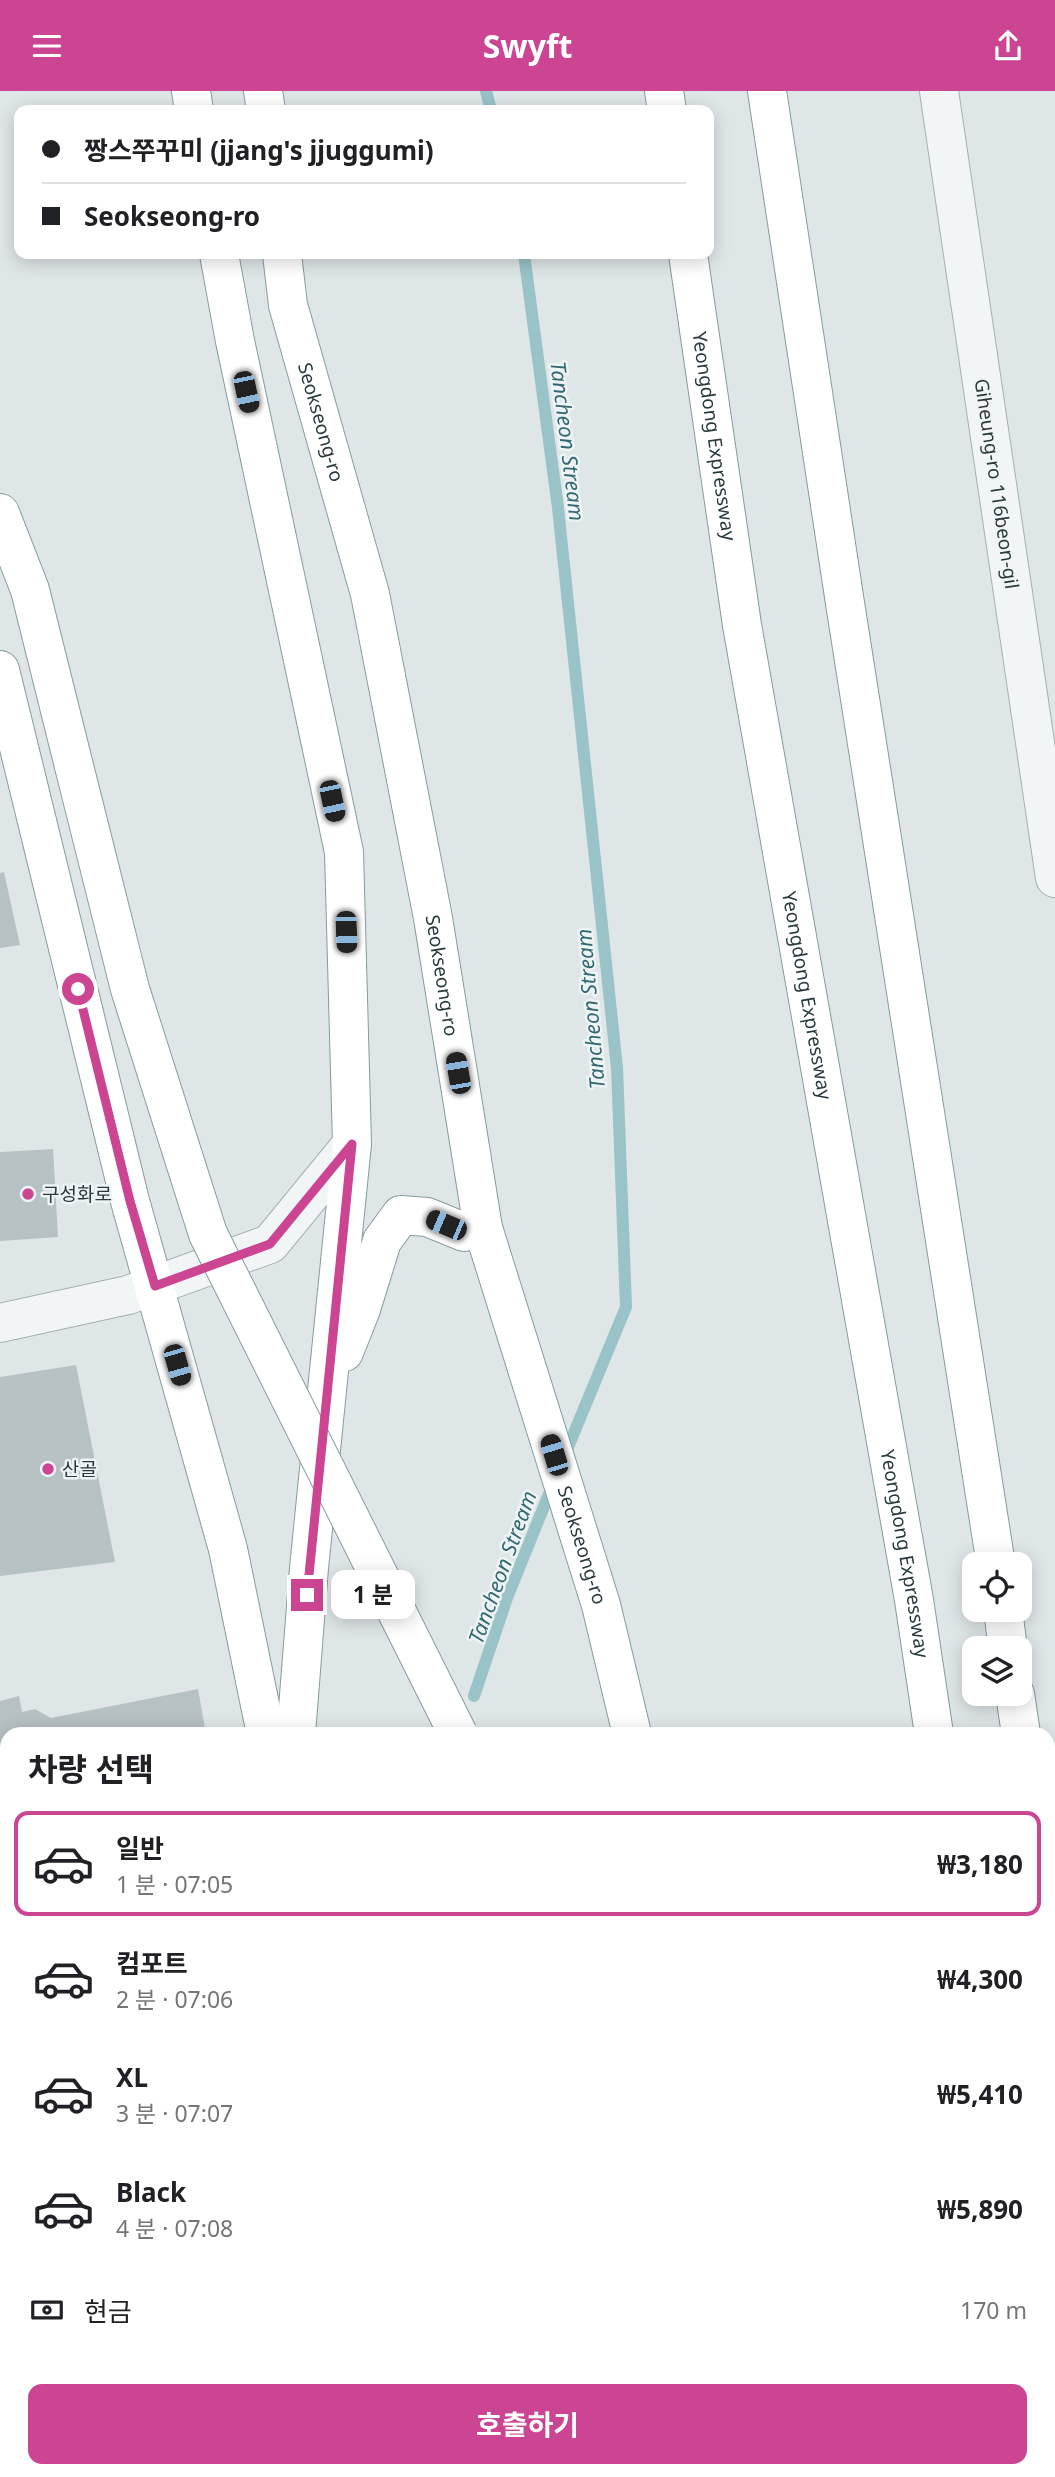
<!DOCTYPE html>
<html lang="ko">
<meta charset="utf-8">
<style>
:root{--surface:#fff;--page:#f6f6f6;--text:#202124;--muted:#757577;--line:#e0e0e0;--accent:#cb4593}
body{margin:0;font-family:"Noto Sans","Noto Sans KR",sans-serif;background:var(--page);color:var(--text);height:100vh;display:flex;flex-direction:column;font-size:26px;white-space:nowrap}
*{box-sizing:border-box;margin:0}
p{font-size:23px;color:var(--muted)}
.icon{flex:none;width:38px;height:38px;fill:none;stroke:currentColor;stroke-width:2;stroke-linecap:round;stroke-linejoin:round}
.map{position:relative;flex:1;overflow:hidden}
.panel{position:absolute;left:0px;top:1636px;width:1055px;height:751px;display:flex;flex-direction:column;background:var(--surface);border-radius:21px 21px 0 0;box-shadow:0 4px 18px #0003}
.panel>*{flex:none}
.top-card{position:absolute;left:14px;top:14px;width:700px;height:154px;border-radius:14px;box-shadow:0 4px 18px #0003;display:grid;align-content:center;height:154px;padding:0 28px;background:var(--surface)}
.buttons{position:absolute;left:962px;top:1461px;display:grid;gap:14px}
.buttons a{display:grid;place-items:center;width:70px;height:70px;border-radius:14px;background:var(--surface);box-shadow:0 4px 18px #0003;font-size:35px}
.end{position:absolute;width:32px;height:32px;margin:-16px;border:9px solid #cb4593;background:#fff;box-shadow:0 0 0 4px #fff}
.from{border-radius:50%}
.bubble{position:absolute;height:49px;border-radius:14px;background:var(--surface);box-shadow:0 4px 18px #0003;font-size:23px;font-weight:700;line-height:49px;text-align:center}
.car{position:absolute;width:21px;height:42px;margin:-21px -10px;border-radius:9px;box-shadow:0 0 5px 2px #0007;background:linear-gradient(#222 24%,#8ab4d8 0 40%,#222 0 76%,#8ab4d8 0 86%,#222 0)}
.top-card b{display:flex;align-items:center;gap:24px;height:66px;font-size:26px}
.top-card b+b{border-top:2px solid var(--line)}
.top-card i{width:18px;height:18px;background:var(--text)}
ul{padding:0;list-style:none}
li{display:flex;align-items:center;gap:21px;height:105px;margin:0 14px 10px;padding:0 14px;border:4px solid transparent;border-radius:14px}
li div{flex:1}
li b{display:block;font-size:26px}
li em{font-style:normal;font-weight:700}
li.active{border-color:var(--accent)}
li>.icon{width:63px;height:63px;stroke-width:1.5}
h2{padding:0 28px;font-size:32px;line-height:84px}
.pay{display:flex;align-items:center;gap:18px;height:77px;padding:0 28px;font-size:26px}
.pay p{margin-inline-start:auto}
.cta{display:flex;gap:14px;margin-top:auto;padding:14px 28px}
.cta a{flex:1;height:80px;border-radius:14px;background:var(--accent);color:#fff;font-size:28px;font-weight:700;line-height:80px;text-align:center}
header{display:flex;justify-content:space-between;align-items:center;height:91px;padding:0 28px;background:var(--accent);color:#fff;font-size:32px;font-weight:700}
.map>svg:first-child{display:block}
.water{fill:#9ac3c7}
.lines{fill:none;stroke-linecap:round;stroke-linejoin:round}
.stream{stroke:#9ac3c7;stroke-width:12}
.building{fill:#b6c1c4}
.minor-casing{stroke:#a4afb2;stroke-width:40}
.tertiary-casing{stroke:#a4afb2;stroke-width:40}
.trunk-casing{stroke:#869a9e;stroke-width:40}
.motorway-casing{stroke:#869a9e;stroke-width:40}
.minor{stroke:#f1f5f6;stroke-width:38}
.tertiary{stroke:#f1f5f6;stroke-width:38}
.trunk{stroke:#fff;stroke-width:38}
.motorway{stroke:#fff;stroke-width:38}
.trunk-bridge-casing{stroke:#869a9e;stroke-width:40;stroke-linecap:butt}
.trunk-bridge{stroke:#fff;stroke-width:38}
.route{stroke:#cb4593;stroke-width:9}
.poi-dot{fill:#cb4593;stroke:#eef4f5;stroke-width:2.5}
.labels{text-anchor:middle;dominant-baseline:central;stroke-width:5;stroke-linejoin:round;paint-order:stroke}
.street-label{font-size:19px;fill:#283a3e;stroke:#eef4f5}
.poi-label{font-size:19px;fill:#283a3e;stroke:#eef4f5;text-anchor:start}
.water-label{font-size:21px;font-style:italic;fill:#336971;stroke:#eef4f5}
</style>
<header><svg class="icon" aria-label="menu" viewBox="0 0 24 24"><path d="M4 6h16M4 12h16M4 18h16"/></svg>Swyft<svg class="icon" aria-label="share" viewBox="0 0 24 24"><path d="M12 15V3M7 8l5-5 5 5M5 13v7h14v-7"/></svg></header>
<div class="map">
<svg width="1055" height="2386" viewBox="0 0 1055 2386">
<rect width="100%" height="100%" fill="#dfe6e8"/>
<path class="water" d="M591 2380H673L675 2386H592Z"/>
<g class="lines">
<path class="stream" d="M486 0 491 19
M524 163 558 417 617 977 626 1216 564 1366
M474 1605 507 1507 553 1393"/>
</g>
<path class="building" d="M4 781 20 854 0 857V782Z
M53 1058 58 1146 0 1150V1061Z
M76 1274 115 1471 0 1485V1286Z
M198 1598 206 1643H7L6 1795 0 1766V1610L19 1605 22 1621 35 1618 51 1627Z"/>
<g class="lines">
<defs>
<path id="minor" d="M0 1232 128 1204 270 1153 352 1053"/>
<g id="tertiary">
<path id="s1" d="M939 0 1055 787"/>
</g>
<g id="trunk">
<path d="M191 0 194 19"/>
<path d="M263 0 266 19"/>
<path d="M219 163 235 250 344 761 352 1053 309 1477 296 1643"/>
<path id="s2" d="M282 163 288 214 370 503 433 827 483 1137 601 1514 632 1643"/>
<path d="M0 422 30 499 74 675"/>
<path d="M0 579 130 1110 228 1458 266 1643"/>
<path d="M344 1261 361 1218 382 1150 401 1124 427 1126 464 1141 483 1137"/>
<path d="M457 2380 459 2386"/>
<path d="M770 2380 771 2386"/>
<path d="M805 2380 806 2386"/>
</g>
<g id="motorway">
<path d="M664 0 667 19"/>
<path d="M767 0 845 512 996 1474"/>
<path id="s3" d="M688 163 742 534 914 1509 934 1643"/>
<path d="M1003 1519 1008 1558"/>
<path d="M1015 1603 1021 1643"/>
<path d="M1048 1834 1055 1881"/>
<path d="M1043 2380 1044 2386"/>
</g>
</defs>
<use href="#minor" class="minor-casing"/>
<use href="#tertiary" class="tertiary-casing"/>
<use href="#trunk" class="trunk-casing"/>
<use href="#motorway" class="motorway-casing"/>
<use href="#minor" class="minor"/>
<use href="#tertiary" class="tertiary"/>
<use href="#trunk" class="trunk"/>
<use href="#motorway" class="motorway"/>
<defs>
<path id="trunk-bridge" d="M74 675 130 898 208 1143 458 1643"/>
</defs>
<use href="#trunk-bridge" class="trunk-bridge-casing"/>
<use href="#trunk-bridge" class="trunk-bridge"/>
</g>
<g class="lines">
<path class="route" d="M78 898 130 1110 155 1195 270 1153 352 1053 307 1504"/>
</g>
<g class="poi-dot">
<circle cx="28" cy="1103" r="7"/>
<circle cx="48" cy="1378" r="7"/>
</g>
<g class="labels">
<g class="street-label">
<text stroke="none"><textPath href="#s2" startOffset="173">Seokseong-ro</textPath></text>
<text stroke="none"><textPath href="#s3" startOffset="184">Yeongdong Expressway</textPath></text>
<text stroke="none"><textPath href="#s1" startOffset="397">Giheung-ro 116beon-gil</textPath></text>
<text stroke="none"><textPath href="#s2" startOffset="740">Seokseong-ro</textPath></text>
<text stroke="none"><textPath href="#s3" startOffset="751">Yeongdong Expressway</textPath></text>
<text stroke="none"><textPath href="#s2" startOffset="1328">Seokseong-ro</textPath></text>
<text stroke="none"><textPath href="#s3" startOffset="1318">Yeongdong Expressway</textPath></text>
</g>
<g class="poi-label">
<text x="42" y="1103">구성화로</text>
<text x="62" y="1378">산골</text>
</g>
<g class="water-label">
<text transform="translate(568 350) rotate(83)">Tancheon Stream</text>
<text transform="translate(590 918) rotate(-95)">Tancheon Stream</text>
<text transform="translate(502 1476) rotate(-70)">Tancheon Stream</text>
</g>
</g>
</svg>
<div class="buttons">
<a><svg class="icon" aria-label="locate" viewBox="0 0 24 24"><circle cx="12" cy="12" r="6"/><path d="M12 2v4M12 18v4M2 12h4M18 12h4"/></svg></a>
<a><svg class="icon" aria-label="layers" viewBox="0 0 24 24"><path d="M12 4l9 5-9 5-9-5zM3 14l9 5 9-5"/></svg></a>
</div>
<i class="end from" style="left:78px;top:898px"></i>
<i class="end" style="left:307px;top:1504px"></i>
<div class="bubble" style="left:331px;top:1479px;width:84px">1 분</div>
<i class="car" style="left:246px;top:301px;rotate:168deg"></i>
<i class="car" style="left:332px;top:710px;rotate:168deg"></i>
<i class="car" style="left:346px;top:841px;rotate:178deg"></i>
<i class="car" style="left:458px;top:982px;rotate:350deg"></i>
<i class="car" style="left:446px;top:1134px;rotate:293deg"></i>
<i class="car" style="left:177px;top:1274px;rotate:164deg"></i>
<i class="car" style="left:554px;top:1364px;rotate:343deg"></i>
<div class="top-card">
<b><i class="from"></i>짱스쭈꾸미 (jjang's jjuggumi)</b>
<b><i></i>Seokseong-ro</b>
</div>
<section class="panel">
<h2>차량 선택</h2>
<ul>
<li class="active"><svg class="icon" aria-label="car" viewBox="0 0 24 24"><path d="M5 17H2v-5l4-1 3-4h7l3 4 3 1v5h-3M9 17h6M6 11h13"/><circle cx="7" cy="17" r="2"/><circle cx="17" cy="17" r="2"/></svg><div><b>일반</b><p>1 분 · 07:05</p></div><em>₩3,180</em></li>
<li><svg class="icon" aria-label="car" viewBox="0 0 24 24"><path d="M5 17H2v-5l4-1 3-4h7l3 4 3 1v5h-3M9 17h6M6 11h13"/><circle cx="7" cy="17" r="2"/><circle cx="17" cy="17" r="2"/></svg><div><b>컴포트</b><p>2 분 · 07:06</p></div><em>₩4,300</em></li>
<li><svg class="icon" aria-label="car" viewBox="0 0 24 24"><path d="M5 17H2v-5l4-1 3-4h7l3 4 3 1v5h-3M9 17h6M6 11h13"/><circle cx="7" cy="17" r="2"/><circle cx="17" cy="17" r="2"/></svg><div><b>XL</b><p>3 분 · 07:07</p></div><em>₩5,410</em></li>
<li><svg class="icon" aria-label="car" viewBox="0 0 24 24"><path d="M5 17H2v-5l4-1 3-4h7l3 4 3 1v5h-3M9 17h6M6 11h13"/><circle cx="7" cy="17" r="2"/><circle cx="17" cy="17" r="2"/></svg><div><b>Black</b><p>4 분 · 07:08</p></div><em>₩5,890</em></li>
</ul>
<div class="pay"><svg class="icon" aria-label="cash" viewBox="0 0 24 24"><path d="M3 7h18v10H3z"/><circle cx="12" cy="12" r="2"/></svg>현금<p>170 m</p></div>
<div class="cta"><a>호출하기</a></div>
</section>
</div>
